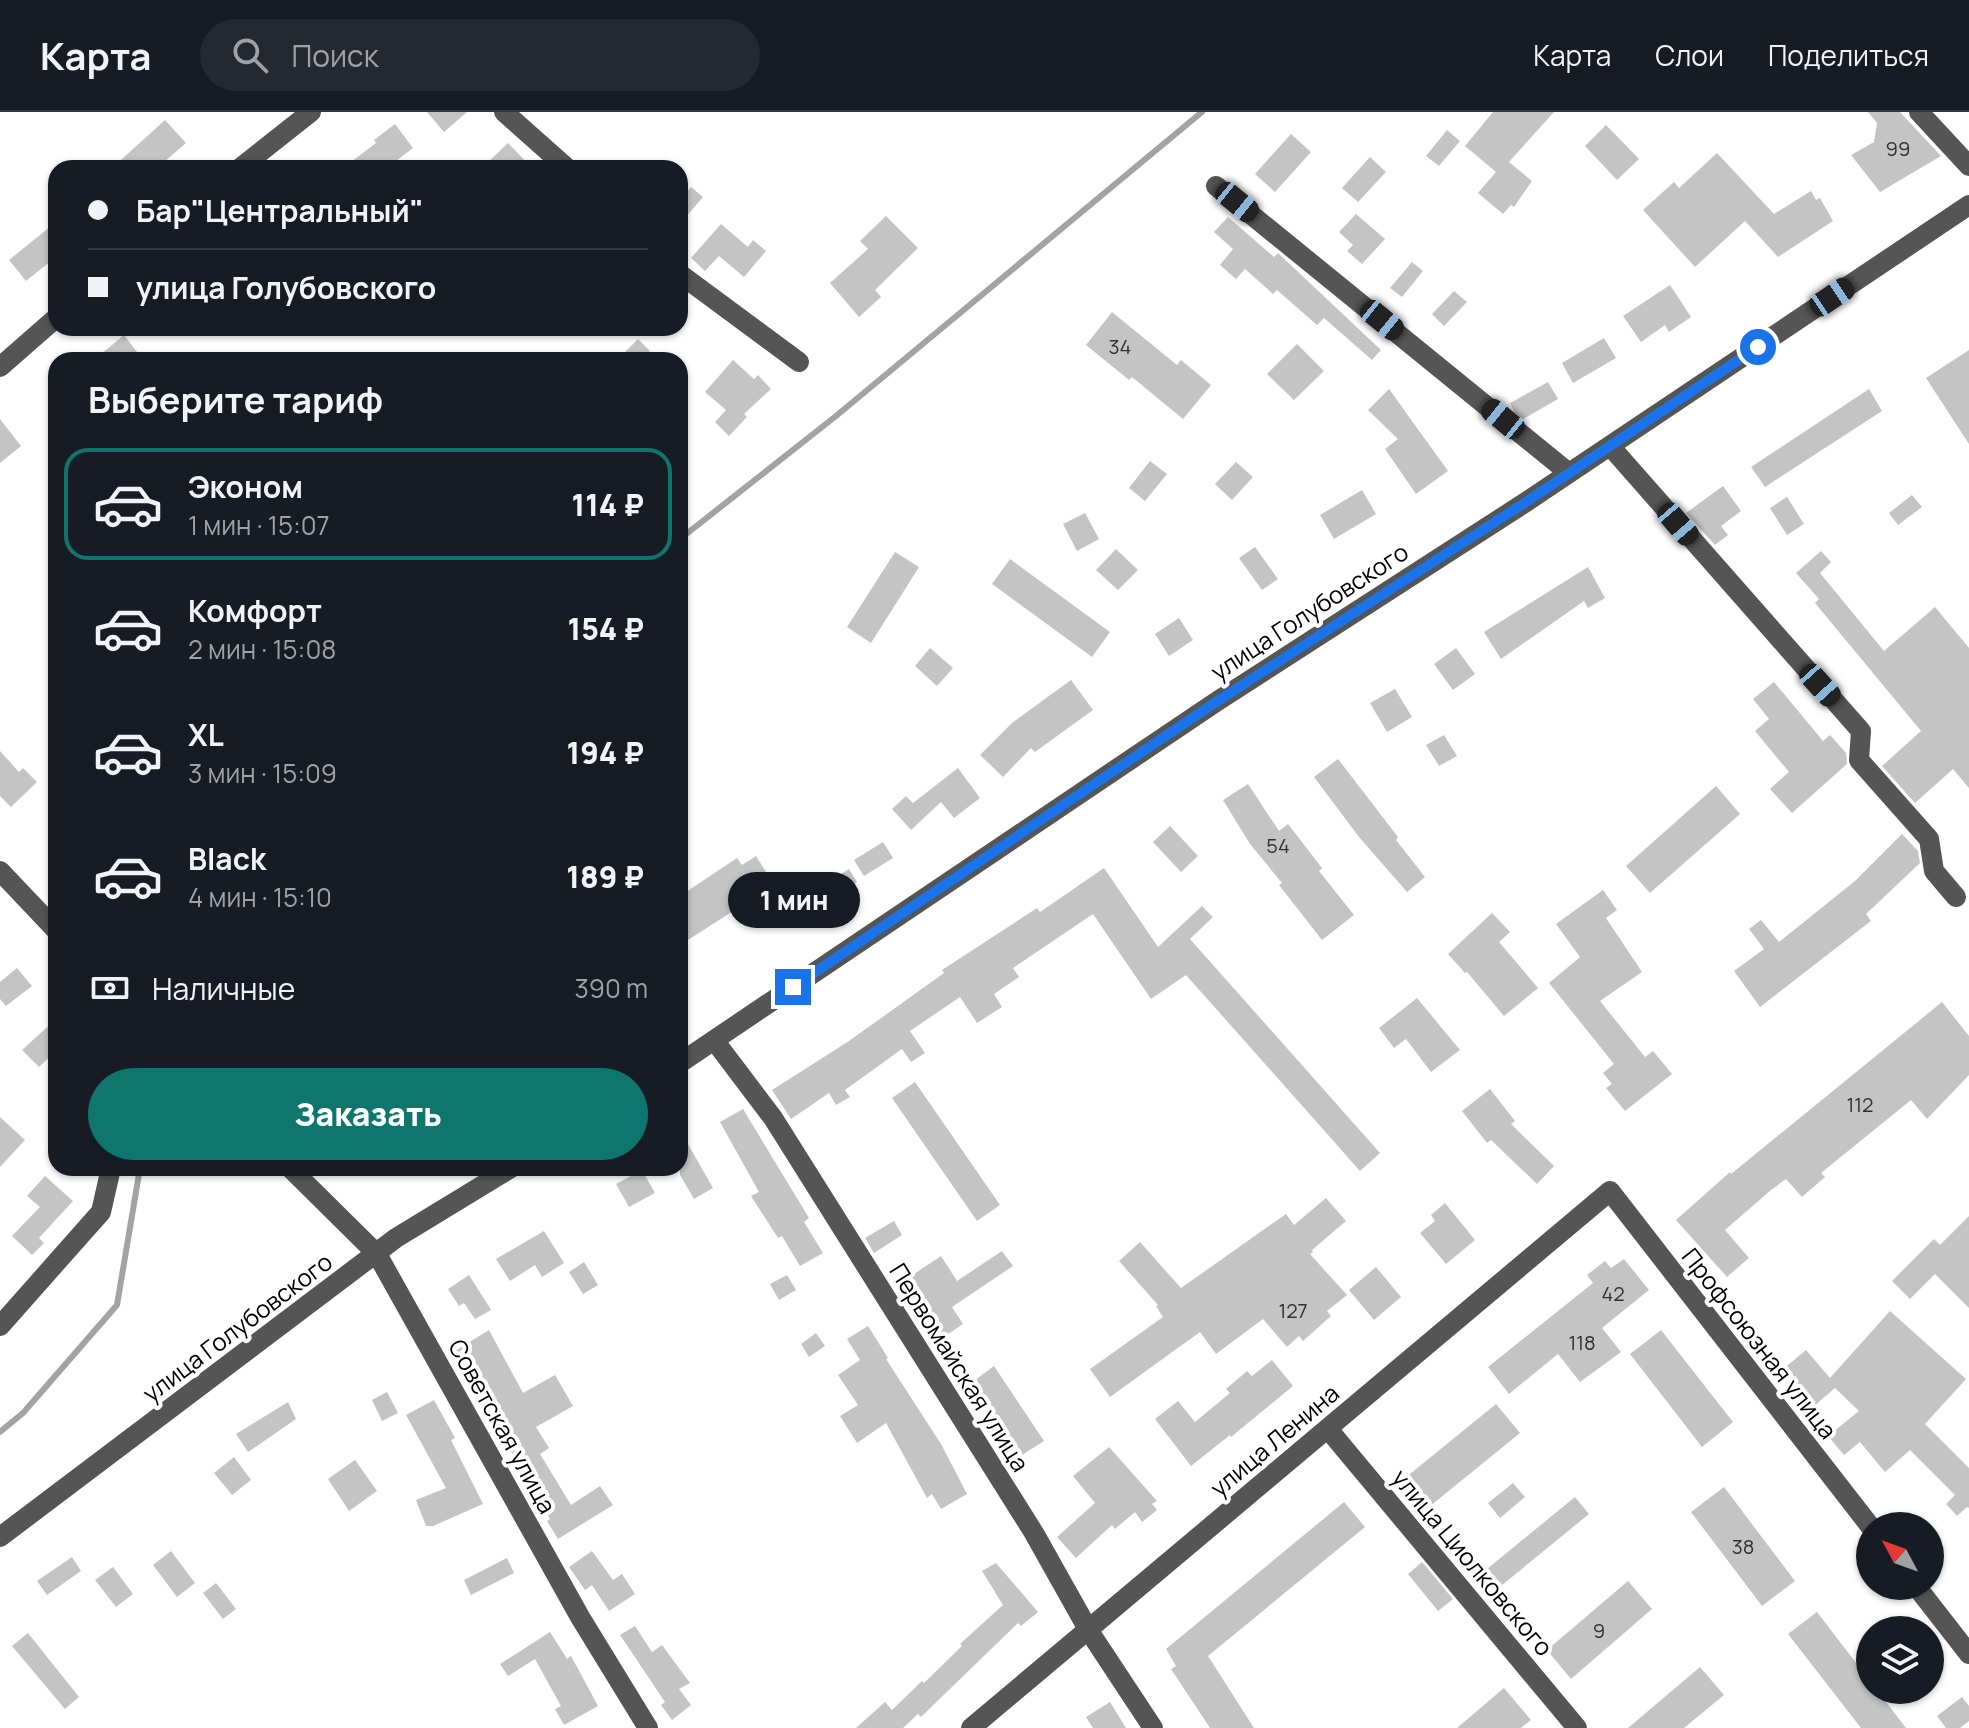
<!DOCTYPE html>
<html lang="ru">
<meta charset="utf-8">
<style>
:root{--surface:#171b24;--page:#242831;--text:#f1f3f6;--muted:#9ea1a6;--line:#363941;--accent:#0f766e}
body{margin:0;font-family:Manrope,sans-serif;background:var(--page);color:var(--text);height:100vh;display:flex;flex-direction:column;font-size:30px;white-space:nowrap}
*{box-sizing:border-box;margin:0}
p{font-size:26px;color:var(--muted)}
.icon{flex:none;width:44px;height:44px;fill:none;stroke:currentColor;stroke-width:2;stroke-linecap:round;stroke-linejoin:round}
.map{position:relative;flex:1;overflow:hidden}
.panel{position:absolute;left:48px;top:240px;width:640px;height:824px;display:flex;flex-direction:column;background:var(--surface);border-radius:24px;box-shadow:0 2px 6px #0004}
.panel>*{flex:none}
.top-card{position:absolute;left:48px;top:48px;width:640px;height:176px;border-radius:24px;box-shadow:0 2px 6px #0004;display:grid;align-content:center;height:176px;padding:0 40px;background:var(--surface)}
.needle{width:52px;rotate:311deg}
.tools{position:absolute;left:1856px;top:1400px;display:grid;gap:16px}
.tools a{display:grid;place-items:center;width:88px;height:88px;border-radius:50%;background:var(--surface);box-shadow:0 2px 6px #0004;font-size:40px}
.end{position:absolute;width:36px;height:36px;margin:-18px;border:10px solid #1a73e8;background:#fff;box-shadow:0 0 0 4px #fff}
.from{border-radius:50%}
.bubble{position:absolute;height:56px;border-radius:28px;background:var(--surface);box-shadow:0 2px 6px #0004;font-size:26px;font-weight:800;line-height:56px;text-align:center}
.car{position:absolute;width:24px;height:48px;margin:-24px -12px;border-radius:10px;box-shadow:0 0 6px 2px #0007;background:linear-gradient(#222 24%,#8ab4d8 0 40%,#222 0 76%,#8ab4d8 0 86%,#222 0)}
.top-card b{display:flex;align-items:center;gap:28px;height:76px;font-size:30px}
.top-card b+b{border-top:2px solid var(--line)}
.top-card i{width:20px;height:20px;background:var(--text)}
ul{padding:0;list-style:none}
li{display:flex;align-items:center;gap:24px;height:112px;margin:0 16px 12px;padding:0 24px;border:4px solid transparent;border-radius:24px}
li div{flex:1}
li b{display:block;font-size:30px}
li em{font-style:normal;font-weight:800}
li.on{border-color:var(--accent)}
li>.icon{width:72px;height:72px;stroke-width:1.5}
h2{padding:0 40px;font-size:36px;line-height:96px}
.pay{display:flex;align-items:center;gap:20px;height:88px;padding:0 40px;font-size:30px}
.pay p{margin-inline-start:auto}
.cta{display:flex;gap:16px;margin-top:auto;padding:16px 40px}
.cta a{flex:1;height:92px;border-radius:48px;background:var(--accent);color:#fff;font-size:32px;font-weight:800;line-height:92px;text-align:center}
header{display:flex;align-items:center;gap:48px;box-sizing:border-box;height:112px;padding:0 40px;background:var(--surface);border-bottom:2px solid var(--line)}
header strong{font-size:38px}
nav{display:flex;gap:44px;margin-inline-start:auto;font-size:28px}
.search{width:560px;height:72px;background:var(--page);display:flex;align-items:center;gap:20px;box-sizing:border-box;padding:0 28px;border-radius:44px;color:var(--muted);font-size:30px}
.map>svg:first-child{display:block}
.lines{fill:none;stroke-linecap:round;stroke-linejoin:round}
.stream{stroke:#a3a3a3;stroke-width:6}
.building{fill:#c4c4c4}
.minor{stroke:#555;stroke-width:20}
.route{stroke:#1a73e8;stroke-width:10}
.labels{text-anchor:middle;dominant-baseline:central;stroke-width:8;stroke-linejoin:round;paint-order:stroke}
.number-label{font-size:20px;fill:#313131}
.street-label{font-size:24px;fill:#000;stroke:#fff}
</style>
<header>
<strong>Карта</strong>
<div class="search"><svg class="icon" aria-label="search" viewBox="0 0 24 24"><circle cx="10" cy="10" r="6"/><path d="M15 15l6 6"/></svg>Поиск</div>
<nav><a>Карта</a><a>Слои</a><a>Поделиться</a></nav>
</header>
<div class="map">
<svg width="1969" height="1616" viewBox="0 0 1969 1616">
<rect width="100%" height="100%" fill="#fff"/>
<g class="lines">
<path class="stream" d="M680 427 836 304 1202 0
M0 1320 23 1301 117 1193 140 1056"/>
</g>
<path class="building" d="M427 0H467L444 20Z
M1493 0H1554L1509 50 1532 69 1514 95 1511 93 1503 102 1478 81 1496 60 1465 34Z
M1868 0H1900L1941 44 1880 80 1851 43 1874 30 1877 11Z
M165 8 186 31 157 56H112Z
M395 12 413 36 387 56H343L376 31 374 28Z
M1606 13 1639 47 1617 68 1585 34Z
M1447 18 1460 29 1439 54 1426 44Z
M1291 22 1311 40 1275 80 1255 62Z
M508 31 532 56H482Z
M1717 41 1774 102 1811 79 1816 88 1820 86 1833 109 1778 145 1745 109 1695 155 1643 98 1674 70 1679 76Z
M1370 45 1386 60 1358 90 1342 76Z
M691 75 703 85 680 112V87Z
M1356 102 1385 127 1362 152 1347 139 1353 133 1339 120Z
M886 104 918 136 875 178 881 185 859 205 830 171 868 137 860 129Z
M1228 105 1274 145 1278 141 1381 238 1372 248 1324 206 1317 213 1277 178 1273 182 1245 157 1236 167 1220 153 1233 137 1214 120Z
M56 110V145L26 169 9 148Z
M721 112 748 135 753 128 766 139 744 165 719 144 705 159 691 146Z
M1412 150 1423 159 1402 185 1390 176Z
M1670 173 1691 205 1669 220 1665 213 1641 230 1623 204Z
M1454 179 1467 190 1444 214 1432 202Z
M1112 200 1177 253 1181 248 1211 273 1183 307 1132 265 1129 268 1086 233Z
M124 223 137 240 127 248H94Z
M1604 226 1616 246 1573 271 1562 251Z
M638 227 650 239 641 248H633L625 240Z
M1297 232 1324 259 1294 288 1267 262Z
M1969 238V332L1926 266Z
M733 248 754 267 758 263 771 277 744 302 747 305 729 324 715 310 726 298 705 280Z
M1548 270 1558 287 1523 307 1515 301 1510 291Z
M1389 277 1448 359 1416 382 1385 337 1398 327 1368 298Z
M1869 277 1882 299 1765 375 1751 355Z
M0 307 21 334 0 351Z
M1150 349 1167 362 1145 389 1129 376Z
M1236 350 1253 365 1232 388 1215 372Z
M1723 374 1741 399 1721 414 1728 423 1715 433 1686 401Z
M1362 378 1376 402 1334 427 1320 403Z
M1912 383 1922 395 1898 413 1889 401Z
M1787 385 1804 412 1787 423 1770 396Z
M1085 401 1099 427 1077 439 1063 412Z
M1255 435 1278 467 1262 478 1239 446Z
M1116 437 1138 458 1118 478 1096 458Z
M1821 439 1831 450 1820 461 1884 539 1935 495 1969 536V676L1953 657 1915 691 1882 654 1921 619 1815 491 1819 487 1796 461Z
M895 440 919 455 871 531 847 515Z
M1010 447 1110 520 1092 545 992 472Z
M1588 455 1605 486 1588 496 1584 489 1501 547 1484 520Z
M1179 506 1193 528 1169 544 1155 522Z
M930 536 953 556 937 574 915 554Z
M1456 536 1475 562 1453 578 1434 552Z
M1071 568 1093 598 1035 640 1031 636 1003 665 980 643 1012 611Z
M1774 570 1823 629 1830 623 1846 641 1847 652 1792 701 1770 677 1789 660 1755 619 1769 607 1753 587Z
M1395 577 1412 605 1387 620 1370 591Z
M1444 623 1457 644 1439 654 1426 633Z
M0 639 19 660 23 656 37 670 11 695 0 684Z
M1338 647 1398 725 1396 728 1425 765 1407 780 1359 725 1314 665Z
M958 656 980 686 954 706 941 690 911 718 892 697 906 684 913 691Z
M1248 672 1279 719 1288 712 1322 756 1319 759 1354 803 1322 828 1279 773 1282 771 1250 732 1223 688Z
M1716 674 1740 702 1650 781 1626 754Z
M1170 714 1198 744 1181 760 1153 730Z
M1902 722 1918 739 1920 751 1866 802 1871 809 1760 895 1734 859 1764 837 1749 817 1761 808 1779 830 1855 769Z
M883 730 893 746 864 764 854 748Z
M756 744 768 763 753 772 760 782 680 833V784L737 746 742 753Z
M1104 756 1158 835 1202 794 1213 805 1190 827 1380 1041 1360 1059 1186 863 1151 887 1093 802 1013 856 1019 865 994 882 1002 895 977 911 960 885 910 919 925 941 911 950 902 937 845 978 850 985 836 993 829 981 791 1007 772 978 849 929 944 861 942 858 1037 796 1040 800Z
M849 757 857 770 827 789 819 776Z
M1603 778 1617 798 1606 806 1642 860 1600 889 1645 945 1653 939 1672 962 1625 999 1606 976 1612 972 1603 961 1614 952 1549 871 1580 845 1556 812Z
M1492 801 1510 820 1499 830 1538 876 1504 904 1467 860 1465 861 1448 842Z
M17 856 32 874 6 894 0 887V870Z
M1417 886 1460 938 1431 960 1406 927 1394 936 1379 916Z
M1942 890 1969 924V963L1927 1007 1911 988 1821 1061 1825 1065 1802 1085 1786 1067 1771 1078 1725 1118 1749 1146 1727 1165 1676 1108 1730 1060 1731 1062Z
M56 907V939L39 955 22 938Z
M915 970 1000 1093 977 1109 892 986Z
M1490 977 1515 1009 1511 1012 1554 1054 1537 1072 1491 1028 1487 1031 1462 999Z
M743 997 809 1106 804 1110 823 1141 800 1154 782 1124 778 1126 751 1084 759 1080 720 1010Z
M0 1005 25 1028 0 1055Z
M680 1018 713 1076 694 1087 680 1063Z
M642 1058 655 1081 629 1095 616 1072Z
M45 1064 73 1089 39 1126 44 1131 32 1143 12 1124 40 1095 27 1084Z
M1326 1086 1346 1109 1312 1138 1313 1140 1310 1142 1347 1183 1327 1199 1331 1204 1303 1229 1299 1224 1287 1235 1263 1207 1216 1242 1200 1220 1110 1285 1090 1257 1163 1205 1156 1194 1158 1193 1119 1149 1140 1130 1181 1176 1286 1102 1294 1113Z
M1445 1091 1475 1128 1446 1152 1420 1121 1435 1109 1431 1103Z
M1969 1104V1196L1935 1162 1910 1187 1892 1169 1934 1127 1940 1133Z
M894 1109 902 1123 874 1141 865 1126Z
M544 1119 564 1151 542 1165 535 1153 510 1169 496 1147Z
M1002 1139 1013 1154 952 1195 963 1212 936 1230 899 1172 941 1144 957 1169Z
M1624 1147 1649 1178 1602 1216 1621 1240 1580 1270 1558 1242 1509 1282 1488 1255 1593 1171 1587 1163 1605 1149 1611 1156Z
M584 1150 598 1173 583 1182 569 1160Z
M1376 1155 1401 1185 1374 1208 1349 1178Z
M469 1163 491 1198 475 1207 464 1191 459 1194 448 1177Z
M787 1163 796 1178 779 1188 770 1172Z
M1890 1199 1966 1267 1925 1312 1969 1356V1396L1967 1395 1957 1404 1946 1392 1955 1383 1910 1338 1885 1360 1860 1330 1844 1343 1828 1324 1859 1299 1835 1276 1813 1295 1782 1258 1806 1238 1830 1266Z
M868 1214 888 1246 886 1247 941 1332 967 1382 941 1397 932 1382 927 1386 886 1311 857 1331 840 1304 858 1293 838 1263 860 1248 847 1227Z
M489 1218 523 1281 555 1263 573 1294 536 1315 549 1336 540 1342 571 1393 600 1374 613 1393 558 1427 547 1409 550 1407 510 1338 513 1336 491 1298 493 1297 467 1250 463 1253 455 1239Z
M1661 1218 1733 1310 1702 1335 1630 1242Z
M816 1221 825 1234 809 1245 801 1232Z
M1272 1248 1293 1274 1231 1325 1230 1323 1191 1354 1155 1307 1178 1289 1195 1310 1230 1281 1226 1277 1247 1259 1252 1264Z
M994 1254 1044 1329 1022 1343 986 1289 977 1296 963 1277Z
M387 1280 398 1301 382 1309 372 1288Z
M434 1288 455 1326 451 1328 483 1392 433 1414H426L416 1388 446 1376 406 1303Z
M288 1290 296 1307 248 1340 236 1322Z
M1496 1292 1520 1321 1429 1395 1405 1366Z
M1109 1335 1157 1389 1152 1392 1157 1398 1142 1410 1135 1400 1115 1417 1112 1413 1076 1446 1057 1425 1095 1391 1073 1364Z
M234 1345 251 1368 232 1383 214 1361Z
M355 1348 377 1379 349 1399 328 1367Z
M1513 1371 1525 1385 1500 1406 1488 1391Z
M1724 1375 1795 1469 1762 1494 1691 1400Z
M1575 1385 1589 1402 1496 1478 1482 1461Z
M1344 1390 1365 1415 1208 1544 1254 1616H1210L1171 1557 1176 1554 1166 1537Z
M171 1439 195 1471 177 1485 153 1453Z
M592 1439 613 1468 622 1462 635 1482 609 1499 592 1473 585 1478 569 1455Z
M72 1445 81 1459 47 1483 37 1469Z
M507 1446 514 1461 471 1483 464 1468Z
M1422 1450 1453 1487 1438 1499 1408 1462Z
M996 1451 1038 1500 1021 1514 1018 1511 921 1605 918 1602 903 1616H856L885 1590 892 1598 922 1569 924 1571 962 1534 960 1532 1003 1493 982 1459Z
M113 1455 133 1482 116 1495 95 1468Z
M1628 1469 1652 1497 1571 1567 1547 1538Z
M216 1471 236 1497 223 1507 203 1481Z
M1817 1500 1870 1569V1578H1877L1906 1616H1861L1788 1522Z
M635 1514 652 1540 662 1533 690 1571 679 1577 691 1593 672 1608 661 1593 665 1590 620 1523Z
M550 1520 567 1547 571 1544 598 1594 564 1613 555 1597 561 1594 535 1547 508 1564 500 1552Z
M28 1521 79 1585 65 1597 12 1534Z
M1700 1555 1724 1583 1684 1616H1628Z
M1504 1576 1531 1608 1521 1616H1457Z
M1962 1585 1969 1594V1609L1960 1616H1946L1937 1604Z
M1110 1590 1126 1616H1093L1086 1605Z"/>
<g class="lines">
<path class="minor" d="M504 0 567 56
M1919 0 1969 54
M240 56 311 0
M1216 74 1569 361
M680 162 799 250
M0 255 56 206
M1610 334 1861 619 1859 648 1929 727 1934 759 1956 785
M0 759 56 818
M714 928 773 1006 1034 1421 1089 1519 1153 1616
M680 951 1216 590 1526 390 1969 93
M290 1056 377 1142 580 1505 648 1616
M0 1214 101 1100 111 1056
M1328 1317 1577 1616
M0 1425 396 1126 511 1056
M1916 1474 1969 1542
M971 1616 1610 1079 1870 1414"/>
</g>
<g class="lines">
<path class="route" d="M793 875 1216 590 1526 390 1758 235"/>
</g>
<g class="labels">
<g class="number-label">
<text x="1898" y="36">99</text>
<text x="1120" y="234">34</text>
<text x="1278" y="733">54</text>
<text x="1860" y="992">112</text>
<text x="1613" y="1181">42</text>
<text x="1293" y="1198">127</text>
<text x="1582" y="1230">118</text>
<text x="1743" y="1434">38</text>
<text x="1599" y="1518">9</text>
</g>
<g class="street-label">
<text transform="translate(1309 499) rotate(-33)">улица Голубовского</text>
<text transform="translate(237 1215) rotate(-37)">улица Голубовского</text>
<text transform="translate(1760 1231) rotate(52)">Профсоюзная улица</text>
<text transform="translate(960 1255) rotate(58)">Первомайская улица</text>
<text transform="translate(503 1314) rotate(61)">Советская улица</text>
<text transform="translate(1274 1328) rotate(-40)">улица Ленина</text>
<text transform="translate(1473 1450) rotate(50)">улица Циолковского</text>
</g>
</g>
</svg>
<div class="tools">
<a><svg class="needle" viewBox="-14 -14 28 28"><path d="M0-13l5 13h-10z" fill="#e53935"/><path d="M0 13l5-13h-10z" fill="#9ea1a6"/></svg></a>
<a><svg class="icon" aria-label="layers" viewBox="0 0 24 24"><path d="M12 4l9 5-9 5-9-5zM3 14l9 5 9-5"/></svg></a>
</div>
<i class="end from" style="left:1758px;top:235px"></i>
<i class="end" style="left:793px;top:875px"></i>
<div class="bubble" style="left:728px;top:760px;width:132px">1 мин</div>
<i class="car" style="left:1237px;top:90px;rotate:129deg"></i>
<i class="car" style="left:1832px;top:185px;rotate:56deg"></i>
<i class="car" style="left:1382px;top:208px;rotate:129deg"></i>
<i class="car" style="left:1503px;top:307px;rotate:309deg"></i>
<i class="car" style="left:1678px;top:412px;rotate:139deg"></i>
<i class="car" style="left:1820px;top:573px;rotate:138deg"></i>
<div class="top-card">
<b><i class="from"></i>Бар&quot;Центральный&quot;</b>
<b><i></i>улица Голубовского</b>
</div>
<section class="panel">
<h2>Выберите тариф</h2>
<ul>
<li class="on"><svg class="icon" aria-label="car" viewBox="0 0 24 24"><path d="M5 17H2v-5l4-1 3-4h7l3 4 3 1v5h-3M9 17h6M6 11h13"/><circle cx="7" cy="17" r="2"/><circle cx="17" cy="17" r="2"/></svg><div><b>Эконом</b><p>1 мин · 15:07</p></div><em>114 ₽</em></li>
<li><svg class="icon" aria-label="car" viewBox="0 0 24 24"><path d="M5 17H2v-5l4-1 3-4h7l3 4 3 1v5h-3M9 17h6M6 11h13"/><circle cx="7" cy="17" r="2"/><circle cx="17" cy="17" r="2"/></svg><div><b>Комфорт</b><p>2 мин · 15:08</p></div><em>154 ₽</em></li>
<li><svg class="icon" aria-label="car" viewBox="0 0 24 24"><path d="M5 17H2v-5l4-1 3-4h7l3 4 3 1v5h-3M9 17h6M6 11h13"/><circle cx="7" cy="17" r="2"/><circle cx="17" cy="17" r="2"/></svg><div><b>XL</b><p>3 мин · 15:09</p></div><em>194 ₽</em></li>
<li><svg class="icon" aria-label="car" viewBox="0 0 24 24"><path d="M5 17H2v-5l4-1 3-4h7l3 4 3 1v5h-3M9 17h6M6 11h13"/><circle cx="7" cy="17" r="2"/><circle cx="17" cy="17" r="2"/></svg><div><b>Black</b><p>4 мин · 15:10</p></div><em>189 ₽</em></li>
</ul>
<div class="pay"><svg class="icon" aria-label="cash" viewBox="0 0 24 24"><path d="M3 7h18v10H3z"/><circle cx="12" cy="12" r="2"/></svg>Наличные<p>390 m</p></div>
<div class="cta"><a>Заказать</a></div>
</section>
</div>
